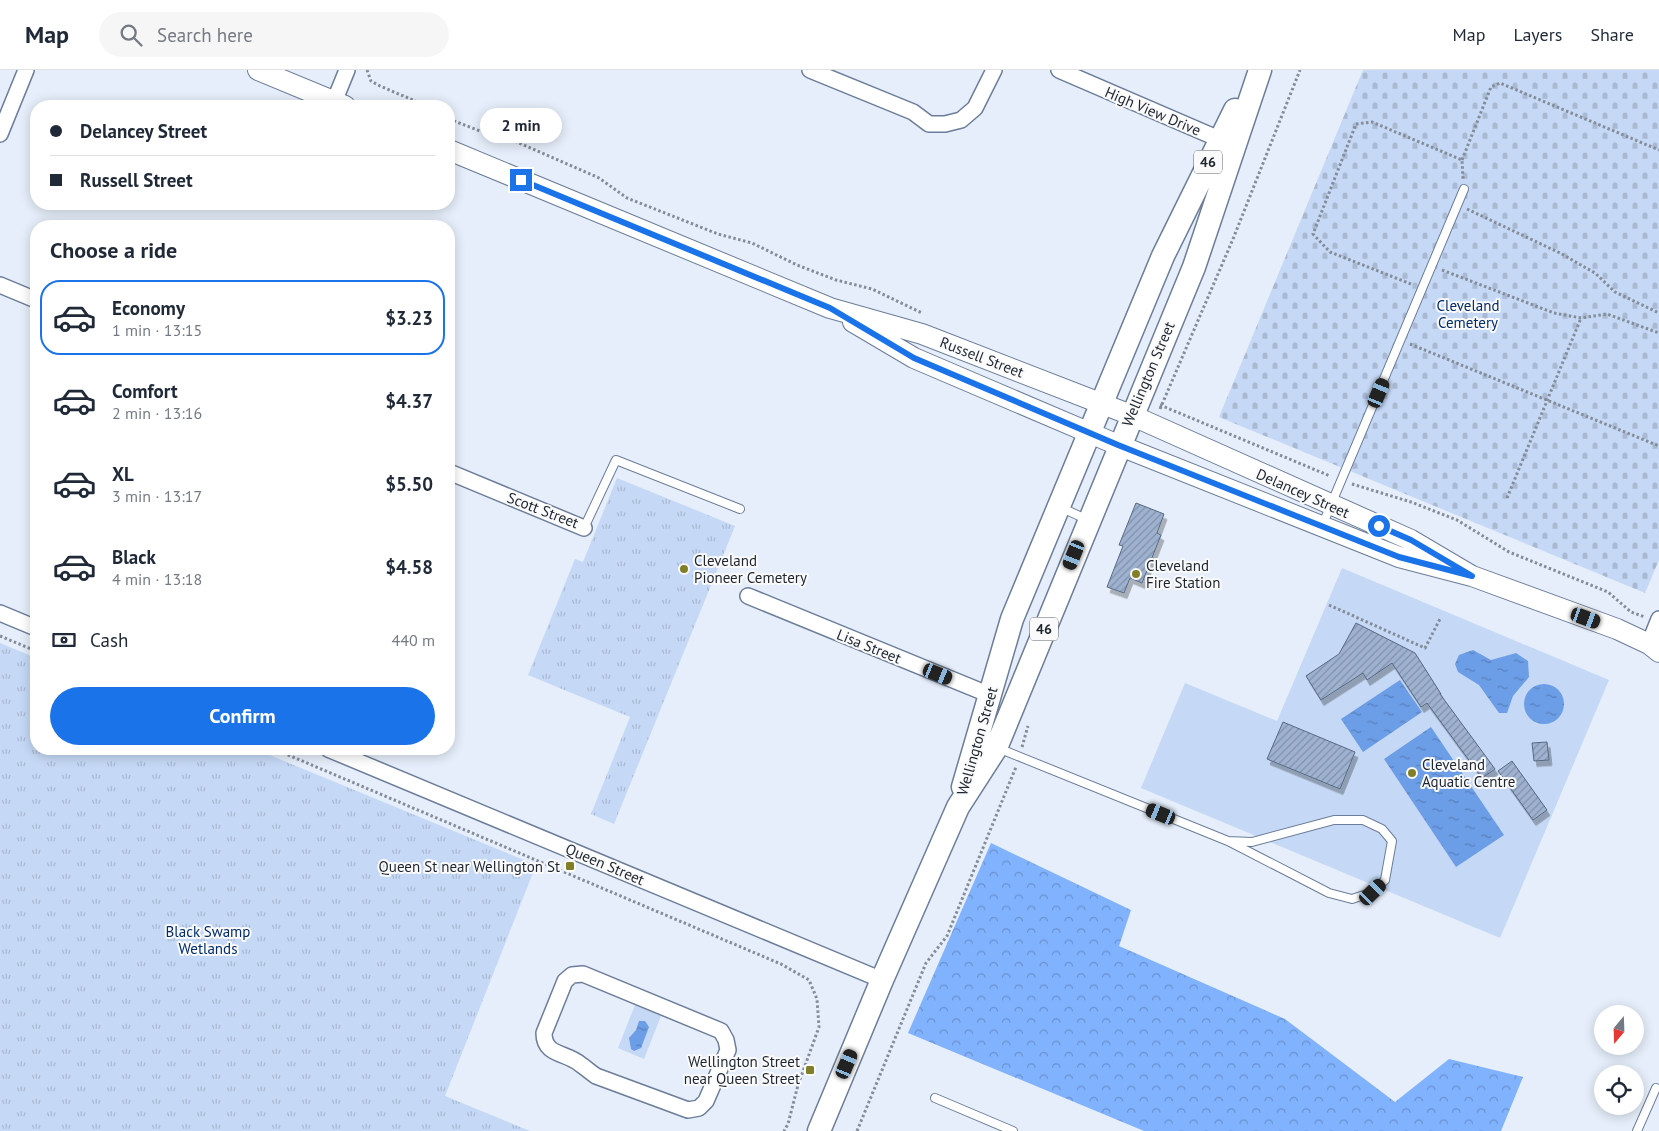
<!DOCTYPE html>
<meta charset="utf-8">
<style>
:root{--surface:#fff;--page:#f6f6f7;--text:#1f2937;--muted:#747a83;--line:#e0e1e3;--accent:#1a73e8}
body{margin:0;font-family:"PT Sans",sans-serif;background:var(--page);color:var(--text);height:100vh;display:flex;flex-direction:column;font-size:19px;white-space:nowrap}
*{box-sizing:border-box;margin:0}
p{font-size:16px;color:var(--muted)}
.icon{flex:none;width:28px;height:28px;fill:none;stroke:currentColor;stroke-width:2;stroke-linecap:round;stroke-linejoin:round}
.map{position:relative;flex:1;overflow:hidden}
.sheet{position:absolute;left:30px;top:150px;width:425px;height:535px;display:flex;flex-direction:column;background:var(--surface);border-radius:20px;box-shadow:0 2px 12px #0003}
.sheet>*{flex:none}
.top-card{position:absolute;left:30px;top:30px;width:425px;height:110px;border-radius:20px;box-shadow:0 2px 12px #0003;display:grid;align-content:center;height:110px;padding:0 20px;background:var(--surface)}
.needle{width:32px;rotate:199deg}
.controls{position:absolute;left:1594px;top:935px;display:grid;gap:10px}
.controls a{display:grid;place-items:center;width:50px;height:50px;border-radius:50%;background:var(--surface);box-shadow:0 2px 12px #0003;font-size:25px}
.end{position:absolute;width:22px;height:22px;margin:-11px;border:6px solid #1a73e8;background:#fff;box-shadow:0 0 0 2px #fff}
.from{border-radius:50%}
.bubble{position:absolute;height:35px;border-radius:18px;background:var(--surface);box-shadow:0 2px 12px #0003;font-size:16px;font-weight:700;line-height:35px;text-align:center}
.car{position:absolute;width:15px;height:30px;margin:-15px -8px;border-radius:6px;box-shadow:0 0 4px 1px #0007;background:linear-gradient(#222 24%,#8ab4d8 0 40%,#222 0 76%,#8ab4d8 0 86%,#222 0)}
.top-card b{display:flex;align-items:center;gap:18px;height:48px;font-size:19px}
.top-card b+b{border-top:1px solid var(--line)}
.top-card i{width:12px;height:12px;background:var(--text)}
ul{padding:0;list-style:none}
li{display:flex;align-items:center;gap:15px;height:75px;margin:0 10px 8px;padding:0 10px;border:2px solid transparent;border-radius:20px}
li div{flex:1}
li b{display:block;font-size:19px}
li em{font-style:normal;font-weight:700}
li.current{border-color:var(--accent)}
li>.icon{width:45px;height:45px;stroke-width:1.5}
h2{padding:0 20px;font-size:22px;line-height:60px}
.pay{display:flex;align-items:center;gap:12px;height:55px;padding:0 20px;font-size:19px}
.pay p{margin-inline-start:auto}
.button{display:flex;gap:10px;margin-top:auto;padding:10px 20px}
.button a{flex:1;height:58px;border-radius:30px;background:var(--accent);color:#fff;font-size:20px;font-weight:700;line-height:58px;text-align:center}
header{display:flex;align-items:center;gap:30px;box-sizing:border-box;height:70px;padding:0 25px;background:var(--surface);border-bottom:1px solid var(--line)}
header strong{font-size:24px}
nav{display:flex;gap:28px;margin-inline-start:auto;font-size:18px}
.search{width:350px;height:45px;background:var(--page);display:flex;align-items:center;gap:12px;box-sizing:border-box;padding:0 18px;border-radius:28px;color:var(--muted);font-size:19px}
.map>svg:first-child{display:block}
.grass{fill:#c5d8f5}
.forest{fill:url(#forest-crowns)}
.cemetery{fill:url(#cemetery-stones)}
.park{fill:url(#park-tufts)}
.water{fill:url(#water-ripples)}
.building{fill:url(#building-hatch);stroke:#566883;filter:url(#shadow)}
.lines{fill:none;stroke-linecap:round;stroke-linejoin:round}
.lane-casing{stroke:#6b7d99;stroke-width:10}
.street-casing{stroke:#6b7d99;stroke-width:18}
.secondary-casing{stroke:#6b7d99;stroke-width:22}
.primary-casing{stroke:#6b7d99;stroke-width:25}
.path{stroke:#848c98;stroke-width:3;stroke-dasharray:2.5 2.5;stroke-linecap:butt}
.lane{stroke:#fff;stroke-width:8}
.street{stroke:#fff;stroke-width:15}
.secondary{stroke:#fff;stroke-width:20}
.primary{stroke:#fff;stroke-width:22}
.route{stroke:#1a73e8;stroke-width:6}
.poi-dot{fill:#807f27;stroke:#fafafa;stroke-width:2}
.labels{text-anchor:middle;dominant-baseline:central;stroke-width:4;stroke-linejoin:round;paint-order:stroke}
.shield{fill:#fafafa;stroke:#5f656d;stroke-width:1}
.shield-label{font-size:14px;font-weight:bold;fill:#1d2530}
.street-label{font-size:15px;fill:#1d2530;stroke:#fafafa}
.park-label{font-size:15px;fill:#002c6d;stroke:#fafafa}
.poi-label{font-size:15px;fill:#1d2530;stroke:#fafafa;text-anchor:start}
</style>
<header>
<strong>Map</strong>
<div class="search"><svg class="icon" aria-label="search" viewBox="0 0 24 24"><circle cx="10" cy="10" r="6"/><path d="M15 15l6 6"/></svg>Search here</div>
<nav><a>Map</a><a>Layers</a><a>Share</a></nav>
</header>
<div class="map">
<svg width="1659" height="1061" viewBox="0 0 1659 1061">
<defs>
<pattern id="forest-crowns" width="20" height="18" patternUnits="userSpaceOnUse" patternTransform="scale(1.25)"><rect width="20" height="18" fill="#81b2fe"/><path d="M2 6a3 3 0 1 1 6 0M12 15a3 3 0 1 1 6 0" fill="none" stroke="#6991ce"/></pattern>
<pattern id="cemetery-stones" width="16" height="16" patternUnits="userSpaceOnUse" patternTransform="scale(1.25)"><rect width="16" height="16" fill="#c5d8f5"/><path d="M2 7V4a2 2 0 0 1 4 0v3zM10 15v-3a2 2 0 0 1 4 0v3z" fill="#a9b9d2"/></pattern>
<pattern id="park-tufts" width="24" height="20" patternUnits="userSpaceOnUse" patternTransform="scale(1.25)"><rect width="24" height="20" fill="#c5d8f5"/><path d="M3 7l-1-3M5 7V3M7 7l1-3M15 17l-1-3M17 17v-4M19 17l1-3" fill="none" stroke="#a9b9d2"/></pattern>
<pattern id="water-ripples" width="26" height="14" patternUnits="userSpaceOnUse" patternTransform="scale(1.25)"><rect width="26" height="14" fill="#6c9de7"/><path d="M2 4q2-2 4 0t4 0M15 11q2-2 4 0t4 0" fill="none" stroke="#5880bc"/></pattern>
<pattern id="building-hatch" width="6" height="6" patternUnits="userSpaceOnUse" patternTransform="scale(1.25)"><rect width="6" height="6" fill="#9eb2d0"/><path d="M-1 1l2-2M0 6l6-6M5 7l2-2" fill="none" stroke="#8091a9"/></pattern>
<filter id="shadow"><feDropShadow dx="3" dy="5.5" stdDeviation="0" flood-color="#0004"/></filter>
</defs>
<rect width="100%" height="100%" fill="#e5eefa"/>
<path class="grass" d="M1342 498 1609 610 1500 868 1141 718 1185 613 1277 651Z
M635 935 661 946 644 989 618 978Z"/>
<path class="forest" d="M991 773 1131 840 1119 876 1285 949 1395 1032 1449 989 1523 1007 1501 1061H1144L908 963Z"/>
<path class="cemetery" d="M1363 0H1659V490L1645 523 1219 347Z"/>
<path class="park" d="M617 408 735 456 614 754 591 744 630 647 528 605 575 489 583 492Z
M0 573 36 588V679H255L536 795 445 1026 530 1061H0Z"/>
<path class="water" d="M1473 580 1491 590 1516 583 1528 591 1529 607 1513 626 1507 643H1499L1479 615 1458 602 1455 594 1459 585Z
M1400 610 1422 642 1363 682 1341 649Z
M1524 634a20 20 0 1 1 40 0a20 20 0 1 1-40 0Z
M1431 657 1504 765 1456 797 1384 689Z
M639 951H645L649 957 641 978 634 981 631 979 629 968 636 960Z"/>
<path class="building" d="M1136 433 1164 444 1157 463 1161 465 1142 513 1130 508 1124 523 1107 517 1123 476 1119 475Z
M1356 553 1415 583 1441 624H1440L1495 699 1482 708 1427 633 1421 637 1392 593 1367 610 1363 603 1321 630 1306 606 1339 584Z
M1283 652 1355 682 1340 719 1267 689Z
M1547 672 1549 690 1534 691 1532 673Z
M1512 691 1547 740 1533 750 1498 701Z"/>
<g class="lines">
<defs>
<path id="lane" d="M1060 437 1088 450
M1322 456 1464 119
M584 458 616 390 740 439
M998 678 1228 771 1329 823 1352 829 1373 822 1385 810 1392 771 1382 759 1363 750H1334L1252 772 1228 771
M935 1028 1013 1061
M1637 1061 1656 1018"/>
<path id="street" d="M810 0 913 42 929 54H945L961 50 975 38 994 0
M1059 0 1219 69
M334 32 347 0
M0 64 26 0
M0 215 36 230
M449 402 584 458
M748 526 990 625
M0 543 36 558
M1649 574 1659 549
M328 679 882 910
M583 904 721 961 726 970 728 980 706 1031 699 1038 688 1040 596 1006C590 1002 586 998 580 994 566 982 544 986 544 963L565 911 572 905Z"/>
<path id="secondary" d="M258 0 345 36
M449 80 830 238 922 264 1131 345 1411 470 1472 506
M853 252 914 288 1118 375 1399 487 1472 506 1617 559 1649 574 1659 582"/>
<path id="primary" d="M963 717 1012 549 1163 186 1235 40
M819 1061 882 910 958 737 996 678 1194 197 1260 0"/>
</defs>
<use href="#lane" class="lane-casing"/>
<use href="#street" class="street-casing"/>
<use href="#secondary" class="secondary-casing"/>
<use href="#primary" class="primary-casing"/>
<path class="path" d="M367 0 371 11 380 16 427 36
M449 49 480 61 494 62 599 108 627 128 718 164 752 173 797 195 836 210 872 219 922 243
M1462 90 1491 17 1500 13 1659 80
M1467 139 1560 183 1595 203 1615 222 1659 243
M1442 200 1554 243 1581 248 1607 244 1659 263
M1411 214 1330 182 1313 164 1356 54 1372 52 1462 90 1463 109
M1410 274 1659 376
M1160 335 1330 406
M1160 339 1233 169 1300 0
M1352 414 1411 432 1457 450 1509 482 1608 522 1631 542 1645 547
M1507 428 1581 248
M1329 535 1425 578 1440 549
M0 566 36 581
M1022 677 1028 656
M274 679 781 894 809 910 817 929 819 957 798 1015 788 1054 784 1061
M857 1061 926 893 947 866 1016 697"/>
<use href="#lane" class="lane"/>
<use href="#street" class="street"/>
<use href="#secondary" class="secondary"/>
<use href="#primary" class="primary"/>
</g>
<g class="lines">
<path class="route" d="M521 110 830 238 914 288 1118 375 1399 487 1472 506 1411 470 1379 456"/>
</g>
<g class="poi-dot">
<circle cx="684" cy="499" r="5"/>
<circle cx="1136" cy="504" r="5"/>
<circle cx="1412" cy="703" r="5"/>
<rect x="565" y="791" width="10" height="10" rx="2.5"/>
<rect x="805" y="995" width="10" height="10" rx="2.5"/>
</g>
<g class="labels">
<g class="shield">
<rect x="1194" y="80.5" width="28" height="23" rx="4"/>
<rect x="1030" y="547.5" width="28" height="23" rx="4"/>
</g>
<g class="shield-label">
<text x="1208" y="92">46</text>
<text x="1044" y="559">46</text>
</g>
<g class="street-label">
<text transform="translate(1153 41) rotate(23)">High View Drive</text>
<text transform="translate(982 287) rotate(21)">Russell Street</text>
<text transform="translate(1148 304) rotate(-67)">Wellington Street</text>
<text transform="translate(1303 423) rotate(24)">Delancey Street</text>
<text transform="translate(543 440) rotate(21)">Scott Street</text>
<text transform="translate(869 576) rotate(22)">Lisa Street</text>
<text transform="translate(977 671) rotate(-74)">Wellington Street</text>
<text transform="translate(605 794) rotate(23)">Queen Street</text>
</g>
<g class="park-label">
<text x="1468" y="235">Cleveland<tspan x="1468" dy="17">Cemetery</tspan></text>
<text x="208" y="861">Black Swamp<tspan x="208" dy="17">Wetlands</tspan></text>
</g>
<g class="poi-label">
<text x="694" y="490">Cleveland<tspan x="694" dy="17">Pioneer Cemetery</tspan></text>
<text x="1146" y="495">Cleveland<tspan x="1146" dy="17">Fire Station</tspan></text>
<text x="1422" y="694">Cleveland<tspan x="1422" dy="17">Aquatic Centre</tspan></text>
<text x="560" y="796" text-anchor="end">Queen St near Wellington St</text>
<text x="800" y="991" text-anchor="end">Wellington Street<tspan x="800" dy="17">near Queen Street</tspan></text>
</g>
</g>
</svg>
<div class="controls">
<a><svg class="needle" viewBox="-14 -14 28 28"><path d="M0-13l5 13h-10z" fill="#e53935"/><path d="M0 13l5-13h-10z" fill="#747a83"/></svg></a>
<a><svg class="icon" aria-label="locate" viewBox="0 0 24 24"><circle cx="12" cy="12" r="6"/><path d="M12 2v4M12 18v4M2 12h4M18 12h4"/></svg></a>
</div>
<i class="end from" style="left:1379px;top:456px"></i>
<i class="end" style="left:521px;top:110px"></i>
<div class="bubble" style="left:480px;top:38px;width:82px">2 min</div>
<i class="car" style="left:1379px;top:323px;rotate:23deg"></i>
<i class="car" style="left:1074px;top:485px;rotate:202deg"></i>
<i class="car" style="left:1586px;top:548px;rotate:110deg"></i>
<i class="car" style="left:938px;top:604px;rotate:112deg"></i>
<i class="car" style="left:1161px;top:744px;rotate:292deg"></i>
<i class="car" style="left:1373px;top:822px;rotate:46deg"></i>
<i class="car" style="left:847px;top:994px;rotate:23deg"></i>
<div class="top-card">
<b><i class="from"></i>Delancey Street</b>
<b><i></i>Russell Street</b>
</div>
<section class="sheet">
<h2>Choose a ride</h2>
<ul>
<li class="current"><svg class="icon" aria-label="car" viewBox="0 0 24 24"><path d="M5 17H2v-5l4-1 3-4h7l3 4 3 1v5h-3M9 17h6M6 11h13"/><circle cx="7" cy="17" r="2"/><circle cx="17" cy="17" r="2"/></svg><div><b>Economy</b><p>1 min · 13:15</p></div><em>$3.23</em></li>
<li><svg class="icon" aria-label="car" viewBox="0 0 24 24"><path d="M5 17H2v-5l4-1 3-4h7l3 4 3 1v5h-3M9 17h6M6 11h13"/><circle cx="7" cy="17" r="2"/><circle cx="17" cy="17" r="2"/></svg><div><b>Comfort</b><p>2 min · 13:16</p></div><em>$4.37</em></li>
<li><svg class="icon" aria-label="car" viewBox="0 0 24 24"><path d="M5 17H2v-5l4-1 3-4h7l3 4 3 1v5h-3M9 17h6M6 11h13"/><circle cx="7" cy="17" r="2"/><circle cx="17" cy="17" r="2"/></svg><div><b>XL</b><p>3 min · 13:17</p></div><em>$5.50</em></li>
<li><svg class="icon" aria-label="car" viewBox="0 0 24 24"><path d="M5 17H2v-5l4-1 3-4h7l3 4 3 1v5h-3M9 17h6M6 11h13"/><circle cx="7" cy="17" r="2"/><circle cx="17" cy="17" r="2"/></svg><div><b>Black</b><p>4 min · 13:18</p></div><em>$4.58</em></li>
</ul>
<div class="pay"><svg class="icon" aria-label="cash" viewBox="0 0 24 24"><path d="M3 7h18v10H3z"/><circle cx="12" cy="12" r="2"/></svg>Cash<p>440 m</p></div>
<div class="button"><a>Confirm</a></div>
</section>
</div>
